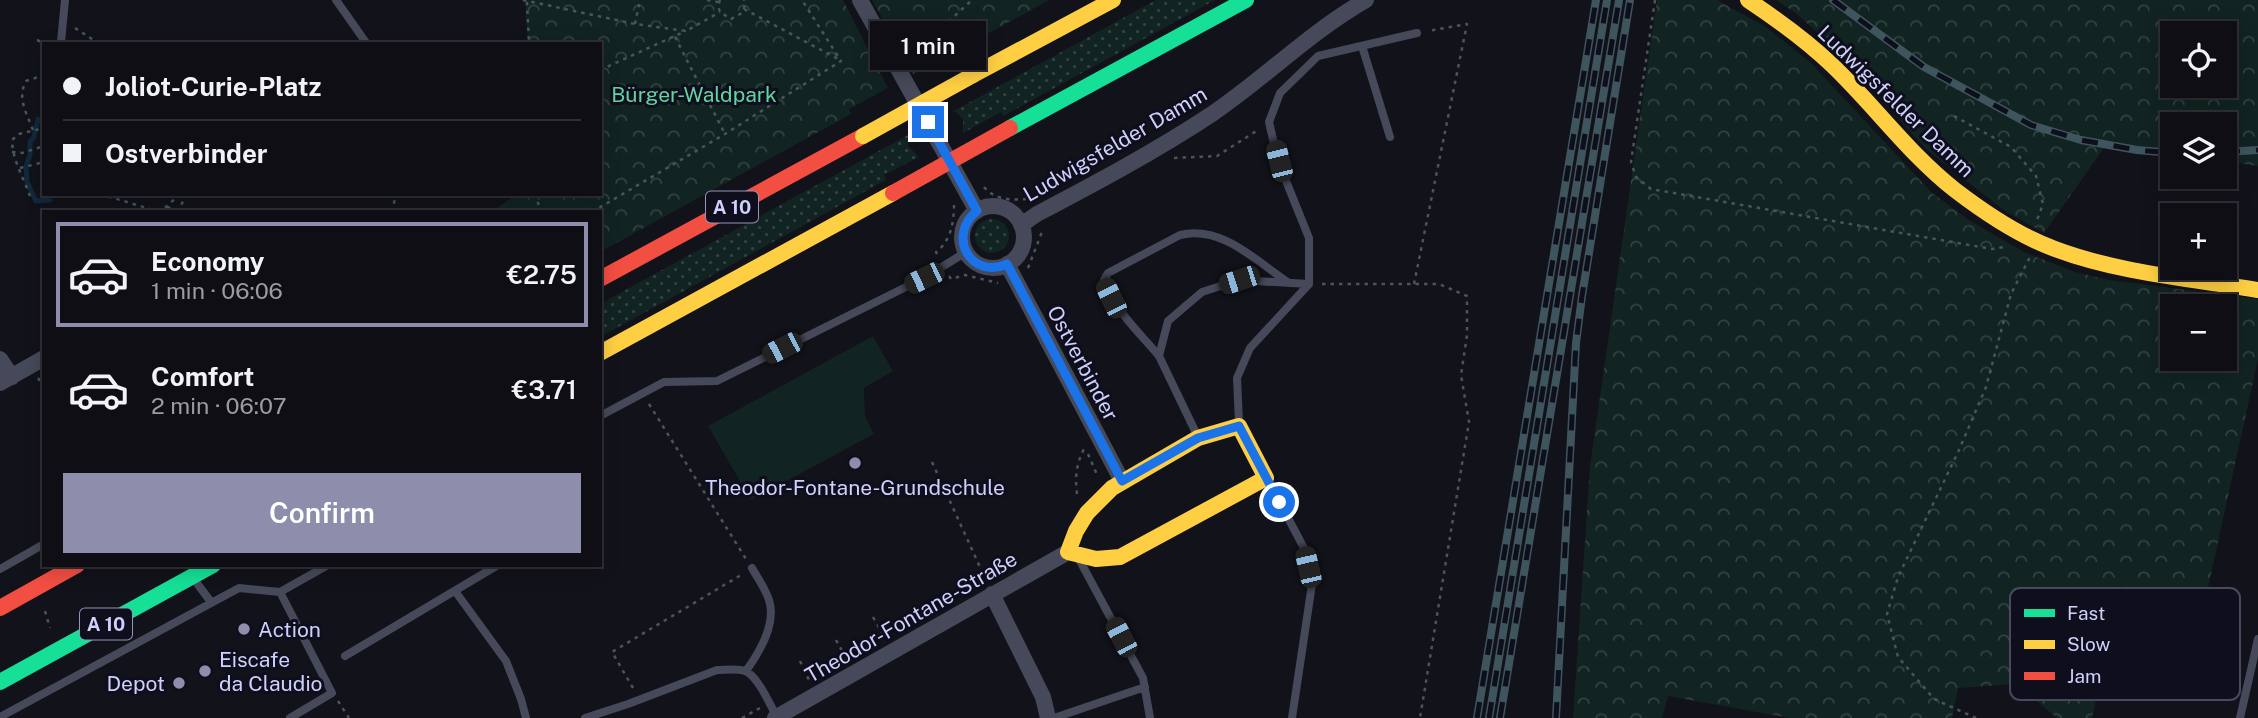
<!DOCTYPE html>
<meta charset="utf-8">
<style>
:root{--surface:#0e0e14;--page:#1c1c22;--text:#f1f3f6;--muted:#9b9ca0;--line:#2e2e34;--accent:#8c8eac}
body{margin:0;font-family:"Public Sans",sans-serif;background:var(--page);color:var(--text);height:100vh;display:flex;flex-direction:column;font-size:26px;white-space:nowrap}
*{box-sizing:border-box;margin:0}
p{font-size:23px;color:var(--muted)}
.icon{flex:none;width:38px;height:38px;fill:none;stroke:currentColor;stroke-width:2;stroke-linecap:round;stroke-linejoin:round}
.map{position:relative;flex:1;overflow:hidden}
.panel{position:absolute;left:42px;top:210px;width:560px;height:357px;display:flex;flex-direction:column;background:var(--surface);border-radius:0px;box-shadow:0 4px 18px #0003,0 0 0 2px var(--line)}
.panel>*{flex:none}
.banner{position:absolute;left:42px;top:42px;width:560px;height:154px;border-radius:0px;box-shadow:0 4px 18px #0003,0 0 0 2px var(--line);display:grid;align-content:center;height:154px;padding:0 21px;background:var(--surface)}
.controls{position:absolute;left:2160px;top:21px;display:grid;gap:14px}
.controls a{display:grid;place-items:center;width:77px;height:77px;border-radius:0px;background:var(--surface);box-shadow:0 4px 18px #0003,0 0 0 2px var(--line);font-size:35px}
.end{position:absolute;width:32px;height:32px;margin:-16px;border:9px solid #1a73e8;background:#fff;box-shadow:0 0 0 4px #fff}
.from{border-radius:50%}
.bubble{position:absolute;height:49px;border-radius:0px;background:var(--surface);box-shadow:0 4px 18px #0003,0 0 0 2px var(--line);font-size:23px;font-weight:600;line-height:49px;text-align:center}
.car{position:absolute;width:21px;height:42px;margin:-21px -10px;border-radius:9px;box-shadow:0 0 5px 2px #0007;background:linear-gradient(#222 24%,#8ab4d8 0 40%,#222 0 76%,#8ab4d8 0 86%,#222 0)}
.banner b{display:flex;align-items:center;gap:24px;height:66px;font-size:26px}
.banner b+b{border-top:2px solid var(--line)}
.banner i{width:18px;height:18px;background:var(--text)}
ul{padding:12px 0 0;list-style:none}
li{display:flex;align-items:center;gap:21px;height:105px;margin:0 14px 10px;padding:0 7px;border:4px solid transparent;border-radius:0px}
li div{flex:1}
li b{display:block;font-size:26px}
li em{font-style:normal;font-weight:600}
li.selected{border-color:var(--accent)}
li>.icon{width:63px;height:63px;stroke-width:1.5}
.cta{display:flex;gap:14px;margin-top:auto;padding:14px 21px}
.cta a{flex:1;height:80px;border-radius:0px;background:var(--accent);color:#fff;font-size:28px;font-weight:600;line-height:80px;text-align:center}
.map>svg:first-child{display:block}
.grass{fill:url(#grass-dots)}
.forest{fill:url(#forest-crowns);fill-rule:evenodd}
.garden{fill:#112421}
.lines{fill:none;stroke-linecap:round;stroke-linejoin:round}
.stream{stroke:#11293b;stroke-width:5}
.path{stroke:#47565d;stroke-width:2.5;stroke-dasharray:3.5 5;stroke-linecap:butt}
.lane{stroke:#464959;stroke-width:8}
.street{stroke:#464959;stroke-width:16}
.fast{stroke:#16e098;stroke-width:16}
.slow{stroke:#ffcf43;stroke-width:16}
.jam{stroke:#f24e42;stroke-width:16}
.rail-casing{stroke:#3f555d;stroke-width:8}
.rail{stroke:#0e0e1d;stroke-width:5;stroke-dasharray:16;stroke-linecap:butt}
.fast-bridge{stroke:#16e098;stroke-width:16}
.slow-bridge{stroke:#ffcf43;stroke-width:16}
.jam-bridge{stroke:#f24e42;stroke-width:16}
.route{stroke:#1a73e8;stroke-width:9}
.poi-dot{fill:#8c8eac;stroke:#0e0e1d;stroke-width:2.5}
.labels{text-anchor:middle;dominant-baseline:central;stroke-width:6;stroke-linejoin:round;paint-order:stroke}
.shield{fill:#0e0e1d;stroke:#9496b8;stroke-width:2}
.shield-label{font-size:19px;font-weight:bold;fill:#ced1fb}
.park-label{font-size:21px;fill:#61d4a2;stroke:#0e0e1d}
.street-label{font-size:21px;fill:#ced1fb;stroke:#0e0e1d}
.poi-label{font-size:21px;fill:#ced1fb;stroke:#0e0e1d;text-anchor:start}
.key{fill:#0e0e1d;stroke:#484860;stroke-width:2}
.key-label{font-size:19px;fill:#ced1fb}
</style>
<div class="map">
<svg width="2258" height="718" viewBox="0 0 2258 718">
<defs>
<pattern id="grass-dots" width="8" height="8" patternUnits="userSpaceOnUse" patternTransform="scale(1.75)"><rect width="8" height="8" fill="#112421"/><path d="M2 2h.1M6 6h.1" fill="none" stroke="#324342" stroke-width="1.8" stroke-linecap="round"/></pattern>
<pattern id="forest-crowns" width="20" height="18" patternUnits="userSpaceOnUse" patternTransform="scale(1.75)"><rect width="20" height="18" fill="#112421"/><path d="M2 6a3 3 0 1 1 6 0M12 15a3 3 0 1 1 6 0" fill="none" stroke="#324342"/></pattern>
</defs>
<rect width="100%" height="100%" fill="#12121a"/>
<path class="grass" d="M1156 0H1215L1003 116 1001 112 963 133V120L956 112H952Z
M908 135V146L919 157 884 175 886 180 600 337V304Z
M975 236a17 17 0 1 1 34 0a17 17 0 1 1-34 0Z"/>
<path class="forest" d="M525 0H843L888 88 849 109 851 114 600 252V212H491L517 194H600V44H528Z
M872 0H1049L913 75Z
M1657 0H1717L1766 27 1811 63 1932 193 1969 220 2024 252 2075 272 2109 280 2258 299V359L2204 606 2119 586 2092 718H2057L2016 684 1958 688 1952 718H1790L1668 696 1662 718H1573L1590 466ZM2172 306H2224V359H2172Z
M1776 0H2258V166L2224 161V124H2172V152L2108 142 2044 233 2005 211 1927 150 1833 47 1797 14ZM2172 33H2224V86H2172Z"/>
<path class="garden" d="M873 336 893 371 864 388 865 416 874 434 751 500 708 426Z"/>
<g class="lines">
<path class="stream" d="M38 119 34 137 30 142V155L26 166 27 182 36 201 50 200"/>
<path class="path" d="M523 0 635 24 686 31 720 12
M707 0 718 2
M720 0 718 6 720 12 731 19 742 13 745 5 744 0
M1655 0 1631 162 1636 177 1651 189 1992 249 2004 247
M527 2 529 44
M744 9 840 60
M635 24 640 0
M75 28 95 41
M675 37 725 134
M37 40 47 44
M911 56 972 0
M600 70 686 31
M44 98V106
M1954 116 2011 147 2036 176 2043 204 2037 220
M33 130C26 112 17 98 26 81L44 75
M12 152 22 153 44 146
M1174 158 1217 156 1258 130
M20 168 44 162
M984 187C996 201 1013 200 1028 199
M100 194 157 211 166 207 180 194
M534 194 542 212
M30 196C24 179 12 159 12 140L19 134 44 128
M1028 198 1040 192
M167 207 184 212
M177 212 185 198V194
M231 212H232
M246 212 251 208
M392 212 396 194
M592 212 725 134 841 61 802 0
M937 254 936 252C951 241 954 222 954 204
M1028 268 1042 232
M949 276 951 279 965 275 998 283
M1322 284H1439L1467 296V335L1461 375 1469 422 1420 718
M1414 284 1467 24 1428 31
M38 378 44 387
M649 404 746 559
M1088 454 1098 477
M932 462 985 578
M1077 494C1075 476 1076 464 1085 447
M45 611 50 628
M873 617 885 638
M836 640 846 658
M800 661 809 680
M633 688 612 652 741 575
M338 701 349 718
M742 718 760 708
M1976 718 1934 699 1898 657 1887 614 1898 577 1959 450 1986 387 2011 294 2030 257"/>
<path class="lane" d="M336 0 367 44
M61 42 65 0
M1362 46 1390 137
M1159 356C1138 331 1115 311 1104 280L1108 273 1180 235C1222 225 1256 261 1289 283
M600 416 664 382 717 381 924 278 966 252
M1239 423 1237 378 1250 348 1309 284V238L1278 161 1269 122 1280 93 1318 56 1417 33
M1197 435 1159 356 1168 321 1202 292 1239 280 1309 284
M1268 480 1305 550 1312 584 1292 718
M1080 561 1143 678 1150 718
M0 569 44 544
M196 582 211 602
M455 591 506 661 521 699 526 718
M280 592 332 693 290 718
M280 592 328 565
M345 656 498 565
M746 671C759 653 775 627 770 604 768 592 758 579 752 568
M0 717 239 588 280 592
M585 718 628 704 717 670C726 670 737 668 745 671 758 676 770 705 777 717
M1054 718 1145 687
M2240 718 2258 639"/>
<path class="street" d="M860 0 977 211
M962 237a31 31 0 1 1 62 0a31 31 0 1 1-62 0Z
M1021 225 1037 214C1096 183 1156 151 1212 114 1265 78 1310 32 1366 0
M1007 264 1122 481
M0 359 12 377
M0 383 44 358
M992 594 1043 697 1048 718
M775 718 1068 552"/>
<path class="fast" d="M1010 128 1246 0"/>
<path class="slow" d="M1748 0C1778 20 1806 40 1832 65 1874 105 1909 154 1955 190 1985 213 2019 236 2055 249 2119 273 2191 279 2258 290
M973 75 1113 0
M600 353 893 193
M1239 426 1266 478 1120 557 1096 559 1068 552 1076 531 1087 513 1112 488 1198 438Z"/>
<path class="jam" d="M600 279 863 136"/>
<defs>
<path id="rail" d="M1833 0 1924 67 2031 125 2081 140 2137 150 2172 153
M2224 152 2258 150
M1477 718 1596 0
M1489 718 1607 0
M1500 718 1619 0
M1556 718 1576 343 1582 296 1630 0"/>
</defs>
<use href="#rail" class="rail-casing"/>
<use href="#rail" class="rail"/>
<path class="fast-bridge" d="M0 682 213 565"/>
<path class="slow-bridge" d="M863 136 973 75"/>
<path class="jam-bridge" d="M893 193 1010 128
M0 608 77 565"/>
</g>
<g class="lines">
<path class="route" d="M928 122 977 211C946 236 971 280 1007 264L1122 481 1198 438 1239 426 1279 502"/>
</g>
<g class="poi-dot">
<circle cx="855" cy="463" r="7"/>
<circle cx="244" cy="629" r="7"/>
<circle cx="205" cy="671" r="7"/>
<circle cx="179" cy="683" r="7"/>
</g>
<g class="labels">
<g class="shield">
<rect x="706" y="191.5" width="52" height="31" rx="5"/>
<rect x="80" y="608.5" width="52" height="31" rx="5"/>
</g>
<g class="shield-label">
<text x="732" y="207">A 10</text>
<text x="106" y="624">A 10</text>
</g>
<g class="park-label">
<text x="694" y="94">Bürger-Waldpark</text>
</g>
<g class="street-label">
<text transform="translate(1896 101) rotate(44)">Ludwigsfelder Damm</text>
<text transform="translate(1115 144) rotate(-30)">Ludwigsfelder Damm</text>
<text transform="translate(1083 363) rotate(62)">Ostverbinder</text>
<text transform="translate(911 617) rotate(-30)">Theodor-Fontane-Straße</text>
</g>
<g class="poi-label">
<text x="855" y="487" text-anchor="middle">Theodor-Fontane-Grundschule</text>
<text x="258" y="629">Action</text>
<text x="219" y="659">Eiscafe<tspan x="219" dy="24">da Claudio</tspan></text>
<text x="165" y="683" text-anchor="end">Depot</text>
</g>
</g>
<rect x="2010" y="588" width="230" height="112" rx="10" class="key"/>
<rect x="2024" y="609" width="31" height="8" fill="#16e098"/>
<rect x="2024" y="640" width="31" height="9" fill="#ffcf43"/>
<rect x="2024" y="672" width="31" height="8" fill="#f24e42"/>
<g class="key-label">
<text x="2067" y="620">Fast</text>
<text x="2067" y="651">Slow</text>
<text x="2067" y="683">Jam</text>
</g>
</svg>
<div class="controls">
<a><svg class="icon" aria-label="locate" viewBox="0 0 24 24"><circle cx="12" cy="12" r="6"/><path d="M12 2v4M12 18v4M2 12h4M18 12h4"/></svg></a>
<a><svg class="icon" aria-label="layers" viewBox="0 0 24 24"><path d="M12 4l9 5-9 5-9-5zM3 14l9 5 9-5"/></svg></a>
<a>+</a>
<a>−</a>
</div>
<i class="end from" style="left:1279px;top:502px"></i>
<i class="end" style="left:928px;top:122px"></i>
<div class="bubble" style="left:870px;top:21px;width:116px">1 min</div>
<i class="car" style="left:1279px;top:161px;rotate:346deg"></i>
<i class="car" style="left:924px;top:278px;rotate:244deg"></i>
<i class="car" style="left:1239px;top:280px;rotate:252deg"></i>
<i class="car" style="left:1111px;top:298px;rotate:334deg"></i>
<i class="car" style="left:782px;top:348px;rotate:243deg"></i>
<i class="car" style="left:1308px;top:567px;rotate:347deg"></i>
<i class="car" style="left:1121px;top:637px;rotate:332deg"></i>
<div class="banner">
<b><i class="from"></i>Joliot-Curie-Platz</b>
<b><i></i>Ostverbinder</b>
</div>
<section class="panel">
<ul>
<li class="selected"><svg class="icon" aria-label="car" viewBox="0 0 24 24"><path d="M5 17H2v-5l4-1 3-4h7l3 4 3 1v5h-3M9 17h6M6 11h13"/><circle cx="7" cy="17" r="2"/><circle cx="17" cy="17" r="2"/></svg><div><b>Economy</b><p>1 min · 06:06</p></div><em>€2.75</em></li>
<li><svg class="icon" aria-label="car" viewBox="0 0 24 24"><path d="M5 17H2v-5l4-1 3-4h7l3 4 3 1v5h-3M9 17h6M6 11h13"/><circle cx="7" cy="17" r="2"/><circle cx="17" cy="17" r="2"/></svg><div><b>Comfort</b><p>2 min · 06:07</p></div><em>€3.71</em></li>
</ul>
<div class="cta"><a>Confirm</a></div>
</section>
</div>
